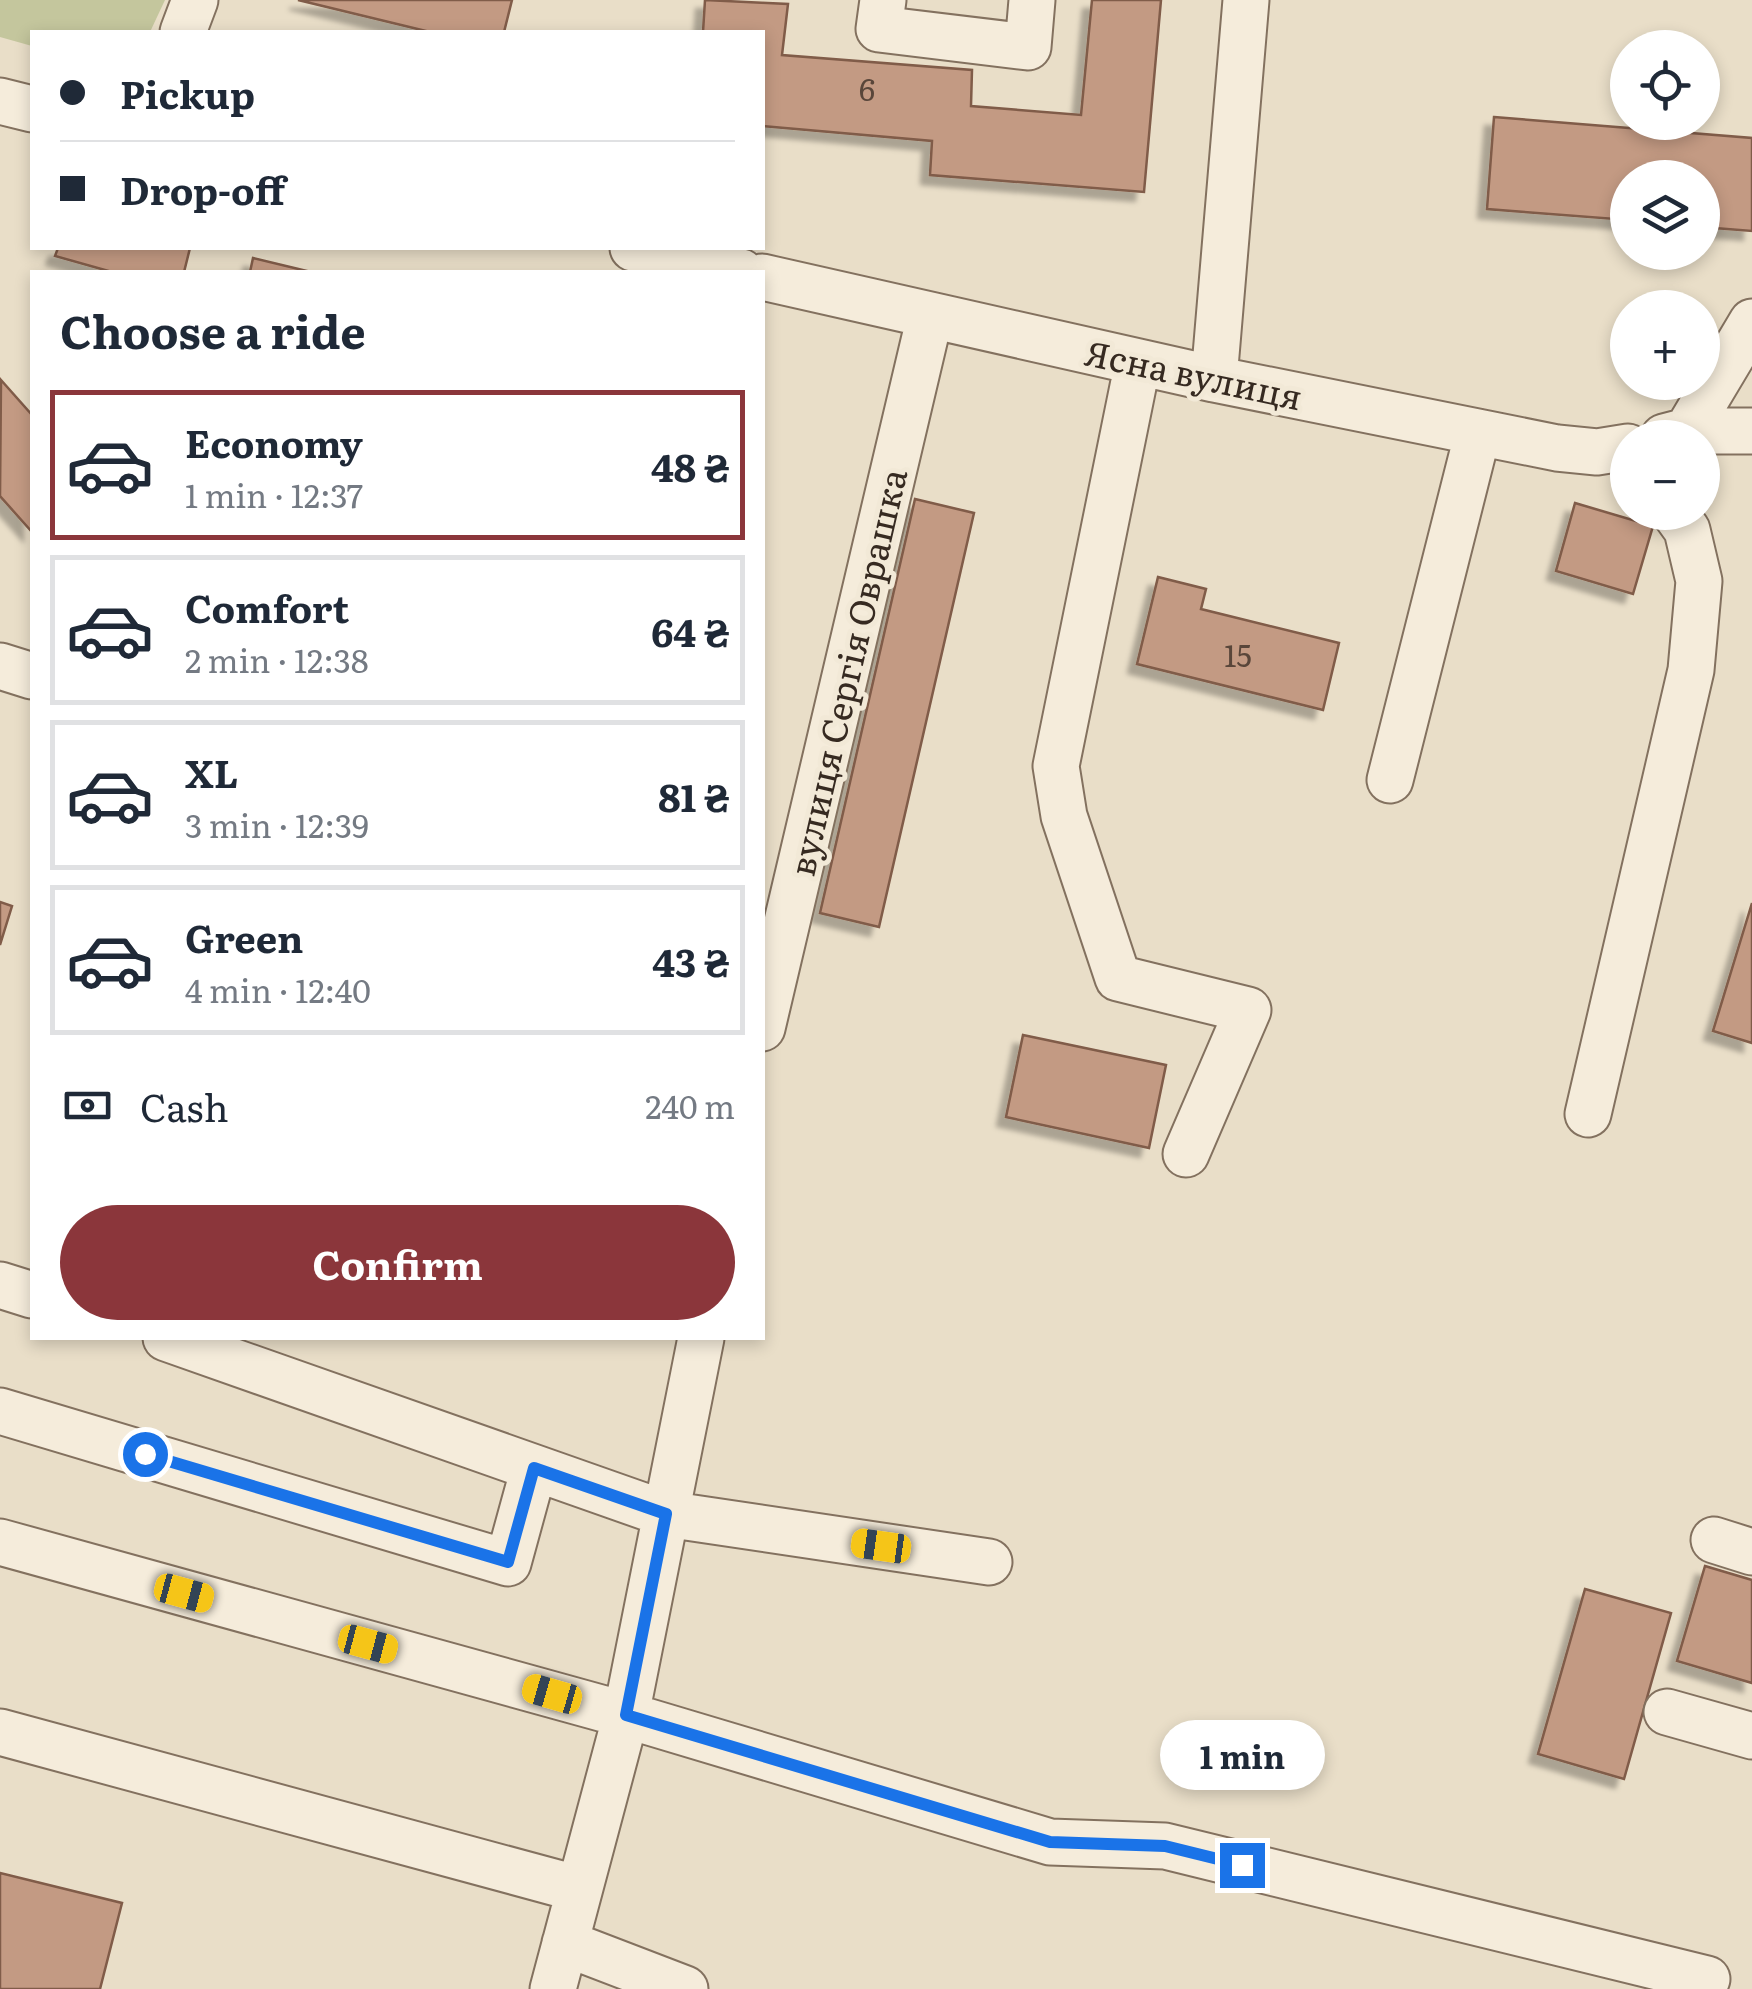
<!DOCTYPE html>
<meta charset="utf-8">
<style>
:root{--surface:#fff;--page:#f2f2f3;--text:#1f2937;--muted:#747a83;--line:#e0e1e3;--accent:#8b363b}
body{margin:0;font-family:Literata,serif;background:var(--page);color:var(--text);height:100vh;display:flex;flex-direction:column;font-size:38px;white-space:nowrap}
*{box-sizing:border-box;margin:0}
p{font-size:32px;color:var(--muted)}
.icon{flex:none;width:55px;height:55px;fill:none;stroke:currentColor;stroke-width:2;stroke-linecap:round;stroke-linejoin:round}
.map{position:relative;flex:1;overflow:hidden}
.drawer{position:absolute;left:30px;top:270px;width:735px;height:1070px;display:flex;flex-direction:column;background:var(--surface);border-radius:0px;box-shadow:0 5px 15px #0003}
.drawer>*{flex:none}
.guide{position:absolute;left:30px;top:30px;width:735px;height:220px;border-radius:0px;box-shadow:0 5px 15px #0003;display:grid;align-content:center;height:220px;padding:0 30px;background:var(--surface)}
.fabs{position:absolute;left:1610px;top:30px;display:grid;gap:20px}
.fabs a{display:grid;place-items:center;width:110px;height:110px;border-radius:50%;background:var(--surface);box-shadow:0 5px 15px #0003;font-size:50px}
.end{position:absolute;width:45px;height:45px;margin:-22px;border:12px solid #1a73e8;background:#fff;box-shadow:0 0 0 5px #fff}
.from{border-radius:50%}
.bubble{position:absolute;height:70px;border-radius:35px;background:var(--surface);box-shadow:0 5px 15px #0003;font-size:32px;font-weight:700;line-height:70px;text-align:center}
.car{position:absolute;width:30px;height:60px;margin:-30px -15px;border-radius:12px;box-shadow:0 0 8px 2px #0007;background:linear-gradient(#f5c518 24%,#345 0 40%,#f5c518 0 76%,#345 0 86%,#f5c518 0)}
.guide b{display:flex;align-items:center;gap:35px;height:95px;font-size:38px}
.guide b+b{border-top:2px solid var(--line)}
.guide i{width:25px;height:25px;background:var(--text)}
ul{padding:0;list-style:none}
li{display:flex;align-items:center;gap:30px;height:150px;margin:0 20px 15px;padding:0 10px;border:5px solid var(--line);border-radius:0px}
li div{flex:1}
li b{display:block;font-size:38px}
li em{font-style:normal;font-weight:700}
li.current{border-color:var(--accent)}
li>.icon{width:90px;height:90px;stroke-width:1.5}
h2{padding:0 30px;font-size:45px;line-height:120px}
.pay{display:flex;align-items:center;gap:25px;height:110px;padding:0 30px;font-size:38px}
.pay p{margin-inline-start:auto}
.primary-button{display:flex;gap:20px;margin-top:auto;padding:20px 30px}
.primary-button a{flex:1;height:115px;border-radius:60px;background:var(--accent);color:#fff;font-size:40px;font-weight:700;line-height:115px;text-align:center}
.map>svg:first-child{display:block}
.green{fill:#c4c69d}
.building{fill:#c39a83;stroke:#805b48;stroke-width:2.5;filter:url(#shadow)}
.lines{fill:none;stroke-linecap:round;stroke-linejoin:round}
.minor-casing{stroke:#83715f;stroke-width:49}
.minor{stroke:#f5ecdb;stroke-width:45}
.route{stroke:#1a73e8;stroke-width:12}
.labels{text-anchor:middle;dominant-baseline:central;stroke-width:10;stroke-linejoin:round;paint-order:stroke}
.number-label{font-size:30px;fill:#59463a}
.street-label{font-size:35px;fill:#362a21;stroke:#f2e9d7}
</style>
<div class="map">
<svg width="1752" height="1989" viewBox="0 0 1752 1989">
<defs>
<filter id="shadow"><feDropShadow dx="-9" dy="9" stdDeviation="2.5" flood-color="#0004"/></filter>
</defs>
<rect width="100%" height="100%" fill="#e9dec8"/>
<path class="green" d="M0 0H165L150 32H32V46L0 37Z"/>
<path class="building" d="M298 0H512L504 32H430Z
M705 0 788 4 782 55 972 70 971 106 1081 115 1092 0H1161L1144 192 930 175 932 141 762 126V32H703Z
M1494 117 1752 138V231L1702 227V178H1628V220L1487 209Z
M58 248H190L184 272H112L55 256Z
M253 258 311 272H250Z
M1 380 32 415V532L0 496Z
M915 499 974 513 879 927 820 913Z
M1575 503 1653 526 1633 594 1556 571Z
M1158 577 1206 589 1201 609 1339 643 1323 710 1137 664Z
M0 902 12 906 0 945Z
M1752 903V1043L1713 1031Z
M1023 1035 1166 1065 1149 1148 1006 1117Z
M1705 1566 1752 1580V1683L1677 1661Z
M1585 1589 1671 1613 1624 1779 1538 1754Z
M0 1873 122 1903 100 1989H0Z"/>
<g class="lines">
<defs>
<path id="minor" d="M883 0 879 29 1028 47 1032 0
M183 32 195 0
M0 101 32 109
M633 248 741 272
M762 277 1214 379 1557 448 1597 452 1628 447
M1138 362 1056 766 1064 816 1118 978 1248 1010 1186 1154
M1214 379 1246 0
M1687 431 1752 322
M1664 437 1687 431H1752
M0 666 32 676
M1390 780 1478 432
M762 1028 930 316
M1588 1114 1691 670 1699 581 1687 530 1674 512
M0 1285 32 1295
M166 1338 666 1514 989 1562
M0 1411 508 1563 534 1468
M1714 1540 1752 1552
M0 1542 626 1715 1050 1842 1165 1846 1707 1979
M1667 1712 1752 1736
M0 1732 579 1889
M565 1943 685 1989
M553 1989 626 1715 701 1338"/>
</defs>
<use href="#minor" class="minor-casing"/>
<use href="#minor" class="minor"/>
</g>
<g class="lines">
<path class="route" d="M145 1454 508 1562 534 1468 666 1514 626 1715 1050 1842 1165 1846 1242 1865"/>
</g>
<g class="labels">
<g class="number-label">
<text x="867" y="88">6</text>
<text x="1238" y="654">15</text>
</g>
<g class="street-label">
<text transform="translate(1194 373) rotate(12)">Ясна вулиця</text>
<text transform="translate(846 672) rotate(-77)">вулиця Сергія Оврашка</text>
</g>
</g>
</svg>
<div class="fabs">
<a><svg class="icon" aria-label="locate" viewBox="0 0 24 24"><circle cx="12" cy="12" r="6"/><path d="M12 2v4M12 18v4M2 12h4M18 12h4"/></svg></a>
<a><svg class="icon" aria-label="layers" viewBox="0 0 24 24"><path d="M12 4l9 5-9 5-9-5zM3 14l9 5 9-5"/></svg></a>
<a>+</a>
<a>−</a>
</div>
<i class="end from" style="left:145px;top:1454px"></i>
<i class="end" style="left:1242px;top:1865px"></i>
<div class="bubble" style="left:1160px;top:1720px;width:165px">1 min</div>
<i class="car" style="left:881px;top:1546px;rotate:278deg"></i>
<i class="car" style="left:184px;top:1593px;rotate:105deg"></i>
<i class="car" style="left:368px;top:1644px;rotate:105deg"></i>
<i class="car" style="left:552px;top:1694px;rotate:286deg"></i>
<div class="guide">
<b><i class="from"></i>Pickup</b>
<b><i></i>Drop-off</b>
</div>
<section class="drawer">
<h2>Choose a ride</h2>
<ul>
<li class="current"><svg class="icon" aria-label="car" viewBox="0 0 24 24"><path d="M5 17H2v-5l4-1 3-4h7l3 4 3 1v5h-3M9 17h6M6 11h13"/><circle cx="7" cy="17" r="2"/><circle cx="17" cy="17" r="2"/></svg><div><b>Economy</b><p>1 min · 12:37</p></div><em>48 ₴</em></li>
<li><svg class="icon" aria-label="car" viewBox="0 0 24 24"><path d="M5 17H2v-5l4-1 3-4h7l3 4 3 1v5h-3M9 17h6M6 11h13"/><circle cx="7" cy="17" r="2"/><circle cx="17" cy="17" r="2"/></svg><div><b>Comfort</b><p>2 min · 12:38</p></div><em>64 ₴</em></li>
<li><svg class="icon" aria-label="car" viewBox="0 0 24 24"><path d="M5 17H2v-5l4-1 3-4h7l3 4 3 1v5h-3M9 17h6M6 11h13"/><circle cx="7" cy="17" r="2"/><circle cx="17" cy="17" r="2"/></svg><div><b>XL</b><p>3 min · 12:39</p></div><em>81 ₴</em></li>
<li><svg class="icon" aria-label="car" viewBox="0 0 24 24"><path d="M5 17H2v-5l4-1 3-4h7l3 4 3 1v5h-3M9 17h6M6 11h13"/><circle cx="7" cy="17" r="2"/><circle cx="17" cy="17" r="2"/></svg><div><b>Green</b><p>4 min · 12:40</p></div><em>43 ₴</em></li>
</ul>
<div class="pay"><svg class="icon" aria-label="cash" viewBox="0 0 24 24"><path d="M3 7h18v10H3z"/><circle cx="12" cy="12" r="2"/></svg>Cash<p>240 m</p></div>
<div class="primary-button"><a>Confirm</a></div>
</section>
</div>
